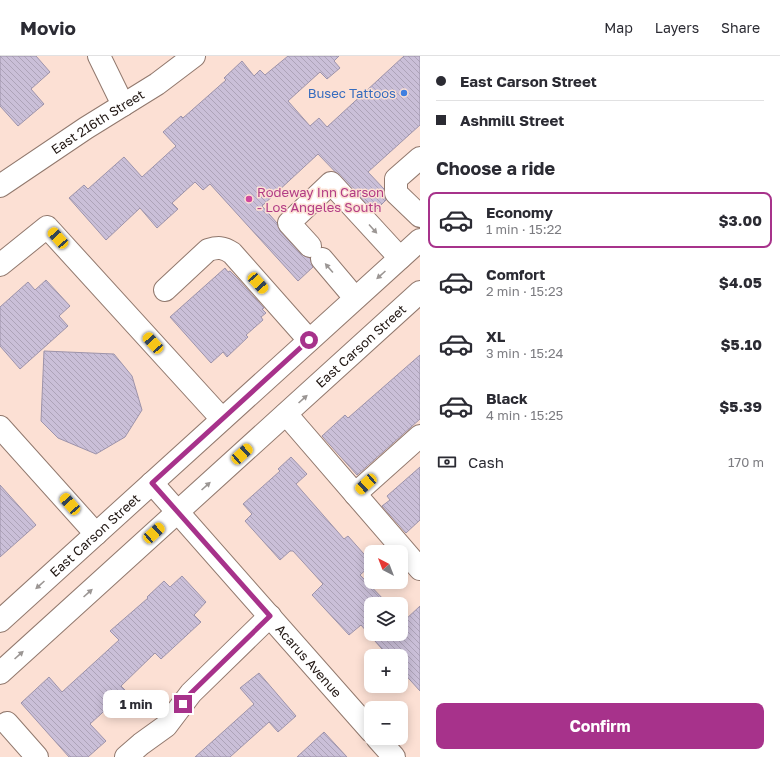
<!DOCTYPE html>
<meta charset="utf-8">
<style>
:root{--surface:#fff;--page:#f2f2f3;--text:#2b2b33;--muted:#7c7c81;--line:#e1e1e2;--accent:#a7328b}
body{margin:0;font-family:"Golos Text",sans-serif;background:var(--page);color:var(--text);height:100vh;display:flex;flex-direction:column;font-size:15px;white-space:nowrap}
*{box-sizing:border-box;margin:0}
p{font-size:13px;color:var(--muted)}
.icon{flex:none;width:22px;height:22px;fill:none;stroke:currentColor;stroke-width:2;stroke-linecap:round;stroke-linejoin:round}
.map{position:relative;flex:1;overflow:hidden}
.sheet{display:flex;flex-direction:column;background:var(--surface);width:360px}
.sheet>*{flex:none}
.guide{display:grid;align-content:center;height:88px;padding:0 16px;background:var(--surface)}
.needle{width:26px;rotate:318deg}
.tools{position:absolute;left:364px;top:489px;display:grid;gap:8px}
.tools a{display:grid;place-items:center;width:44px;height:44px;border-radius:8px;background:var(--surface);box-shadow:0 2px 10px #0003;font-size:20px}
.end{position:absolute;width:18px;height:18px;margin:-9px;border:5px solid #a7328b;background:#fff;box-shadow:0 0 0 2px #fff}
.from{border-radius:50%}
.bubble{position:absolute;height:28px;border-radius:8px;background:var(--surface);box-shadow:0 2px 10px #0003;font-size:13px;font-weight:700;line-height:28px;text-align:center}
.car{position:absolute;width:12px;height:24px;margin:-12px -6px;border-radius:5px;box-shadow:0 0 3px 1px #0007;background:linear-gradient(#f5c518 24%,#345 0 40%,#f5c518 0 76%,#345 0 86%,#f5c518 0)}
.guide b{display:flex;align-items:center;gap:14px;height:38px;font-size:15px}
.guide b+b{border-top:1px solid var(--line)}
.guide i{width:10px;height:10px;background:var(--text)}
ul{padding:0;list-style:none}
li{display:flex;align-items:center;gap:12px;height:56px;margin:0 8px 6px;padding:0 8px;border:2px solid transparent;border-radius:8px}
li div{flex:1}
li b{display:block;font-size:15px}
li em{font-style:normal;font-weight:700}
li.active{border-color:var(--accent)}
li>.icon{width:36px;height:36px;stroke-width:1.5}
h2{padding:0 16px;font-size:18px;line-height:48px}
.pay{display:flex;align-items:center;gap:10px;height:44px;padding:0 16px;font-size:15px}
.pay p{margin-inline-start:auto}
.primary-button{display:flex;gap:8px;margin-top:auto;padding:8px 16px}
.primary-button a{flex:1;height:46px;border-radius:8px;background:var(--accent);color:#fff;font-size:16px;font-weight:700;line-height:46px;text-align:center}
header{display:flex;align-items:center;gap:24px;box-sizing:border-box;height:56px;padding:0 20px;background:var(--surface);border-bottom:1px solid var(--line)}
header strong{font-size:19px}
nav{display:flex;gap:22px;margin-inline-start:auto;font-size:14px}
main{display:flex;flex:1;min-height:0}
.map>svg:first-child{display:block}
.building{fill:url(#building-back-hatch);stroke:#9d93aa}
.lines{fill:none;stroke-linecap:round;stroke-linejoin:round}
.minor-casing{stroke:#91786d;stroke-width:24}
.major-casing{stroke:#91786d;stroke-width:24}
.minor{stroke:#fff;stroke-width:22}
.major{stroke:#fff;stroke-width:22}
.oneway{fill:#9b9694}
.route{stroke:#a7328b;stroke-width:5}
.shop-dot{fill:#3f7fe0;stroke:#fce0d4;stroke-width:1.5}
.hotel-dot{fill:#d1479c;stroke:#fce0d4;stroke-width:1.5}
.labels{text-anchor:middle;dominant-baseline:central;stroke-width:3;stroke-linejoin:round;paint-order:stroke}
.shop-label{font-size:13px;fill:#366cbe;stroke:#fce0d4;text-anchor:end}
.street-label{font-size:13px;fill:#201612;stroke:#fce0d4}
.hotel-label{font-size:13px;fill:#b23c85;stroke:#fce0d4;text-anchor:start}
</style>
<header>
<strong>Movio</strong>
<nav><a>Map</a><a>Layers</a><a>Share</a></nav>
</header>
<main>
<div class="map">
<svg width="420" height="701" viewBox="0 0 420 701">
<defs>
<pattern id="building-back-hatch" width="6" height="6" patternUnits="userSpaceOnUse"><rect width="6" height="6" fill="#cabfd8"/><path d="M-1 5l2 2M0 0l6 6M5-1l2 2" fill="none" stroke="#ada3b8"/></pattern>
</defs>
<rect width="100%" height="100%" fill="#fce0d4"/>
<path class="building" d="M0 0H36L50 16 31 33 44 48 18 70 0 50Z
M288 0H339L334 5 340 12 327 23 320 16 288 45 310 70 319 62 327 71 404 0H420V69L368 116 384 133 386 144 374 156 318 98 262 150 277 167 280 175 301 198 310 202 313 211 298 225 210 128 203 134 195 126 172 147 178 153 157 172 140 152 106 184 69 142 84 129 88 133 124 101 142 121 176 90 163 76 181 60 183 62 226 24 224 22 242 5 254 20 260 14 265 19Z
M225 212 228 216 230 215 238 223 264 252 262 253 266 257 261 261 263 264 246 279 248 281 227 301 223 296 211 307 170 261Z
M46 224 70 250 59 260 68 270 20 313 0 290V251L28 226 35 234Z
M44 295 114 298 132 320 142 354 125 381 96 398 58 382 41 365Z
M420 299V363L357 419 322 380 345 359 348 362Z
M291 401 307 418 296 428 344 483 348 480 371 506V509L360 519 388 548H371V578H401V562L404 565 420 550V635L401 614V600H388L361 569 349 579 312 539 323 528 293 495H290L280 504 245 465 252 458 243 448 280 415 278 413Z
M420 411V464L406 477 382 450 390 444 387 440Z
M0 429 36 469 0 501Z
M182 520 206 546 194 559 201 566 161 603 155 597 121 630 126 635 90 668 106 685 88 701H69L21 647 49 621 62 636 119 584 110 575 148 542 147 541 164 525 170 531Z
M259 617 296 660 278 676 269 666 230 701H195L254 648 240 632Z
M324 676 347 701H297Z"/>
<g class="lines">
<defs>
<g id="minor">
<path d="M99 0 123 49"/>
<path d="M420 102 396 123V137L420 160"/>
<path id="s1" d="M0 130 86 72 157 28 194 0"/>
<path d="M310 190 289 167 331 127 400 202"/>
<path d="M322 203 355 242"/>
<path d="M0 209 47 171 222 363"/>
<path d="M165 234 208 194C218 191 223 191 232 197L309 284"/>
<path d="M286 358 420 513"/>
<path d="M0 371 96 478"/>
<path id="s2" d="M152 427 371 675"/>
<path d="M355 438 420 380"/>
<path d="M7 667 37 701"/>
<path d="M377 682 394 701"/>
<path d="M126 701 141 688 166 670 191 637 270 560"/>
</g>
<g id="major">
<path id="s3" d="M0 565 420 184"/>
<path id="s4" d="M0 617 420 236"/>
</g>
</defs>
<use href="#minor" class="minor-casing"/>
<use href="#major" class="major-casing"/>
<use href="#minor" class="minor"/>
<use href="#major" class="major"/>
</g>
<defs><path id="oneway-solid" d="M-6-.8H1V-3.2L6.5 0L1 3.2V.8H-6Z"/></defs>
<g class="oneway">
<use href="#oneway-solid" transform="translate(373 173) rotate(48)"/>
<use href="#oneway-solid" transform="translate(329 212) rotate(-131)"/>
<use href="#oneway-solid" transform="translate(381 219) rotate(138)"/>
<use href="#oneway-solid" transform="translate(303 343) rotate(-42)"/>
<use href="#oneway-solid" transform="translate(206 430) rotate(-42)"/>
<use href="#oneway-solid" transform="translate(40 529) rotate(138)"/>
<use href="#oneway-solid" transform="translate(88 537) rotate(-42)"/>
<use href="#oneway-solid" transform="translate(19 599) rotate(-42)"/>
</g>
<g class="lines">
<path class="route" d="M183 648 191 637 270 560 152 427 309 284"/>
</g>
<circle class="shop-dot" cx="404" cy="37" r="4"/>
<circle class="hotel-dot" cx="249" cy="143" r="4"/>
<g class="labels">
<g class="shop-label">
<text x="396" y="37">Busec Tattoos</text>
</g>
<g class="street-label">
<text stroke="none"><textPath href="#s1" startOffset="117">East 216th Street</textPath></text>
<text stroke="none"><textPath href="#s4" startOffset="487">East Carson Street</textPath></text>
<text stroke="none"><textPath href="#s3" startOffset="128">East Carson Street</textPath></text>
<text stroke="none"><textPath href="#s2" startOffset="237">Acarus Avenue</textPath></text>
</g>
<g class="hotel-label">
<text x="257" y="136">Rodeway Inn Carson<tspan x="257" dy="15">- Los Angeles South</tspan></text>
</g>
</g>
</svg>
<div class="tools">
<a><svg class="needle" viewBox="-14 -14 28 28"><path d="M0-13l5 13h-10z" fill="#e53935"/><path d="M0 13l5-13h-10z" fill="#7c7c81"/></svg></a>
<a><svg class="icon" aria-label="layers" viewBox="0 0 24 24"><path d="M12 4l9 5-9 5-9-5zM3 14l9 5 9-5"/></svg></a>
<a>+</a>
<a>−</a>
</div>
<i class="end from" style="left:309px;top:284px"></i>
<i class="end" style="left:183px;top:648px"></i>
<div class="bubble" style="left:103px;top:634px;width:66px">1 min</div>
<i class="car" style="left:58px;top:182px;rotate:318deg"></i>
<i class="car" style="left:258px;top:227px;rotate:138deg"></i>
<i class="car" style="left:153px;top:287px;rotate:318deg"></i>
<i class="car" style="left:242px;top:398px;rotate:48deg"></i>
<i class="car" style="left:366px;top:428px;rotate:228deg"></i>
<i class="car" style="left:70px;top:448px;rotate:319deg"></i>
<i class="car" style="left:154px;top:477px;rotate:48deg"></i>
</div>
<section class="sheet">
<div class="guide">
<b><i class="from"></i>East Carson Street</b>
<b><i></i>Ashmill Street</b>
</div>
<h2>Choose a ride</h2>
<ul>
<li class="active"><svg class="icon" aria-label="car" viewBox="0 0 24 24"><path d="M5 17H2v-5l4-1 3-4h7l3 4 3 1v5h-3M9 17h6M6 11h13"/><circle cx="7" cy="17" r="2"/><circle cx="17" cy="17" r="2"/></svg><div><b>Economy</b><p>1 min · 15:22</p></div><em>$3.00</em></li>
<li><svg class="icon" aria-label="car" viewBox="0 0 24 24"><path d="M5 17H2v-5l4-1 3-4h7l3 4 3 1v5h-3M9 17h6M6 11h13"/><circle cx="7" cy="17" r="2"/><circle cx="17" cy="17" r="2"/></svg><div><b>Comfort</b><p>2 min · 15:23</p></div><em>$4.05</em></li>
<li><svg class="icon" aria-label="car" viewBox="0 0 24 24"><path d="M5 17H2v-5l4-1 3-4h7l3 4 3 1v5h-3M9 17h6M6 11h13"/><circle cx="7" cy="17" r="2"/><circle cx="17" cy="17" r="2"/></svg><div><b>XL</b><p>3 min · 15:24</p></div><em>$5.10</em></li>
<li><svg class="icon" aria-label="car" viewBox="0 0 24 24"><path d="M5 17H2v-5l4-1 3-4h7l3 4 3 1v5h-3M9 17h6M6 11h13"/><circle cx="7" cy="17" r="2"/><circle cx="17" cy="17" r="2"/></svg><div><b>Black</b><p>4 min · 15:25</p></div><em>$5.39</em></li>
</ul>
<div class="pay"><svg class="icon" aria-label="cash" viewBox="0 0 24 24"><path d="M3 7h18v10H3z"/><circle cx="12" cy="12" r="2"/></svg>Cash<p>170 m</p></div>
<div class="primary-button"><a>Confirm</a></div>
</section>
</main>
